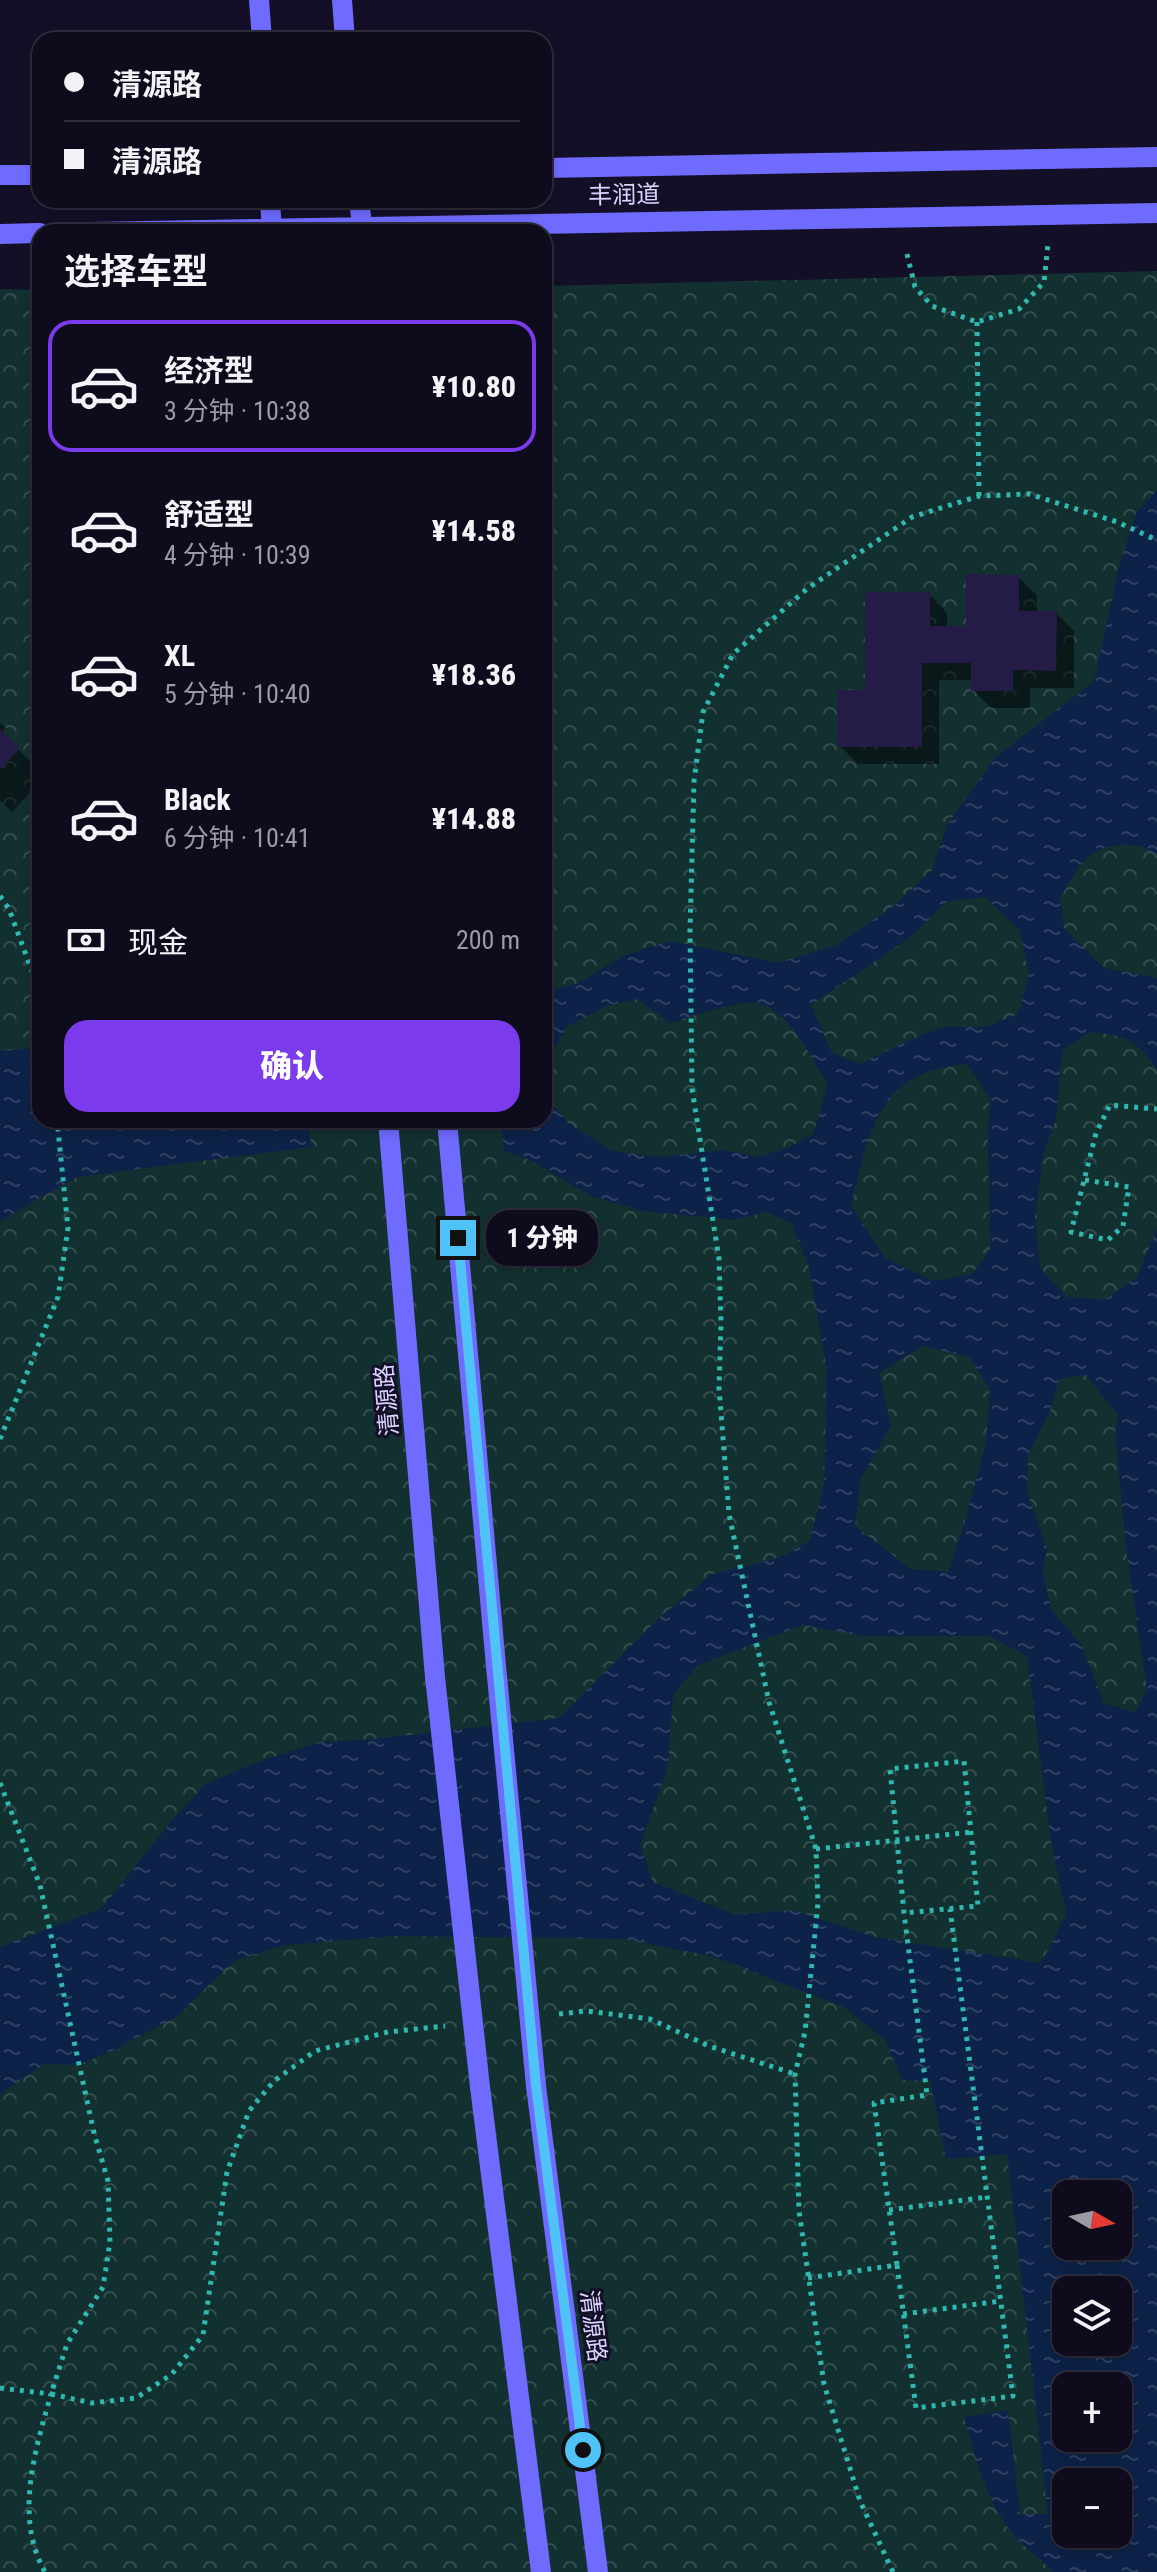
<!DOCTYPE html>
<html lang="zh">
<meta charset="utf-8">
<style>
:root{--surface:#0e0b1c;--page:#1c1929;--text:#f1f3f6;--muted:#9b9ba3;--line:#2e2b3b;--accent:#7c3aed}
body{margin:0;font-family:"Roboto Condensed","Noto Sans SC",sans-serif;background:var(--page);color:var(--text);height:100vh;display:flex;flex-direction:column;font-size:30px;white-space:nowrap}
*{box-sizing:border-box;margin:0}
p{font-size:26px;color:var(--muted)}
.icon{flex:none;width:44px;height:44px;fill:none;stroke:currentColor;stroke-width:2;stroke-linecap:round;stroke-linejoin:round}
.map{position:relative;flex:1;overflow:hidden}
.sheet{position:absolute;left:32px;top:224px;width:520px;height:904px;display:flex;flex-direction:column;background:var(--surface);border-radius:24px;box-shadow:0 4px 12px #0003,0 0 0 2px var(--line)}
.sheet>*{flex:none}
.top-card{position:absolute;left:32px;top:32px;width:520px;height:176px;border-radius:24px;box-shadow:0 4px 12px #0003,0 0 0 2px var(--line);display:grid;align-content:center;height:176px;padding:0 32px;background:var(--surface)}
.needle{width:52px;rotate:99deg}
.buttons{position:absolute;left:1052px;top:2180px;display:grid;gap:16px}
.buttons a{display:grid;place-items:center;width:80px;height:80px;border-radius:16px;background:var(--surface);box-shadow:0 4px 12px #0003,0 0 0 2px var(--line);font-size:40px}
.end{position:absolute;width:36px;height:36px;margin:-18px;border:10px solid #4fc3f7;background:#111;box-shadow:0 0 0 4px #111}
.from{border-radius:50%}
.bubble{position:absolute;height:56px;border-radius:24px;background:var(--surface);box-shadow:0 4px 12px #0003,0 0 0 2px var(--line);font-size:26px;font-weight:800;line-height:56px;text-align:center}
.top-card b{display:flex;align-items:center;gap:28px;height:76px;font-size:30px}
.top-card b+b{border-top:2px solid var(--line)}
.top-card i{width:20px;height:20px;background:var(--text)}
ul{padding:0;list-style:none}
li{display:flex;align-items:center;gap:24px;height:132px;margin:0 16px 12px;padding:0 16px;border:4px solid transparent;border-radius:24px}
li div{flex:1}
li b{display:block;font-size:30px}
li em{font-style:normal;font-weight:800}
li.current{border-color:var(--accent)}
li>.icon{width:72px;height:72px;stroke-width:1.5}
h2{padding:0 32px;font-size:36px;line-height:96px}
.pay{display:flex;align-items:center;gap:20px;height:88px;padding:0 32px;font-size:30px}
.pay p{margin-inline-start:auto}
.button{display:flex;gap:16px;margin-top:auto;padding:16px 32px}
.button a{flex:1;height:92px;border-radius:24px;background:var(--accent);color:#fff;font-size:32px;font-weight:800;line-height:92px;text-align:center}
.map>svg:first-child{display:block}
.forest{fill:url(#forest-crowns);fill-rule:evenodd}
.water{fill:url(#water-ripples);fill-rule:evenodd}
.shadow{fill:#0007}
.building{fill:#241b47}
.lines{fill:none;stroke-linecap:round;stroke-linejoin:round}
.path{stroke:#2fb8b0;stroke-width:5;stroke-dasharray:4 6;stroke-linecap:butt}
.secondary{stroke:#6f6bff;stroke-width:20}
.secondary-bridge{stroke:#6f6bff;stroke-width:20}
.route{stroke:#4fc3f7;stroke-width:10}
.labels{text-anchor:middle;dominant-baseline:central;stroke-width:6;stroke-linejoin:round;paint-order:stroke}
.street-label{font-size:24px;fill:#d9d4ff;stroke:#130f26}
</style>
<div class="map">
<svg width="1157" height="2572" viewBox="0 0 1157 2572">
<defs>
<pattern id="forest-crowns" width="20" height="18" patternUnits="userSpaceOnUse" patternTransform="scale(2)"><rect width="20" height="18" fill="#12302f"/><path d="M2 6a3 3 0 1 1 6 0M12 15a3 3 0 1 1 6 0" fill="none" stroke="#344d4e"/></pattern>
<pattern id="water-ripples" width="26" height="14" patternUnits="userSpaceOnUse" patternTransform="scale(2)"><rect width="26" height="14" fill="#0c2248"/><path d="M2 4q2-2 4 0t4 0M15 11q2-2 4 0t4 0" fill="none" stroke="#2f4163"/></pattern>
</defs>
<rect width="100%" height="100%" fill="#130f26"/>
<path class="forest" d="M1157 271V2572H0V289L40 290V1120H544V286ZM1066 2194H1118V2246H1066ZM1066 2290H1118V2342H1066ZM1066 2386H1118V2438H1066ZM1066 2482H1118V2534H1066Z"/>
<path class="water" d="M1157 490V854C1136 840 1104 841 1085 860 1075 870 1068 886 1060 898L1064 928 1104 968 1157 978V1070C1139 1040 1123 1035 1090 1032L1062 1051 1056 1119 1043 1155 1035 1217 1040 1268 1067 1297 1105 1300 1137 1277 1157 1229V2572H1053C1042 2560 1027 2550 1016 2538 987 2504 975 2458 964 2417L1008 2410 1020 2514H1048L1007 2154 946 2159 930 2081 902 2080 885 2040 844 2007 711 1956 623 1939 397 1936 285 1945 234 1961 176 2017 116 2049 78 2065 44 2064 0 2094V1947L102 1908 170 1823 205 1784 261 1761 320 1742 373 1739 559 1718 659 1618 712 1574 778 1558 810 1541 824 1484 827 1370 809 1267 791 1223 766 1212 734 1220 642 1211 591 1196 532 1161 504 1151 501 1120H544V993L578 983 625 955 670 941 779 963 836 945 895 905 932 870 947 825 995 758 1094 681 1120 563 1136 513ZM986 897 1020 931 1029 975 1018 1014 986 1027H942L896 1046 861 1064 832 1053 811 1005 913 935 946 902ZM638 999 670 1023C689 1017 744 998 761 1004 793 1015 810 1058 828 1084L813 1134 788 1148 758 1157 725 1150 662 1157 611 1151 568 1123 545 1093V1065L567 1026 609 1005ZM967 1064 990 1097 988 1136 990 1250 972 1274 933 1281 885 1258 851 1206C869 1133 877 1070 967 1064ZM923 1346 970 1357 990 1390 986 1444 962 1531 948 1572 911 1569 855 1526 861 1478 891 1425 879 1373ZM1086 1375 1118 1415 1115 1433 1126 1548 1147 1690 1135 1713 1104 1703 1081 1644 1052 1611 1043 1573 1047 1549 1027 1491 1028 1454 1050 1411 1059 1379ZM803 1625 863 1636H989L1027 1656 1051 1841 1066 1914 1041 1963 875 1937 792 1910 736 1915 653 1882 640 1845 668 1767 673 1694 698 1665ZM1066 2194H1118V2246H1066ZM1066 2290H1118V2342H1066ZM1066 2386H1118V2438H1066ZM1066 2482H1118V2534H1066Z
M40 1048V1120H308L311 1147 77 1177 0 1221V1051Z"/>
<path class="shadow" d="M1018 577 1037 595V613H1056L1074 631V688H1030V708H991L973 690V680H939V764H858L840 746 867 692 929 594 947 613V628H968Z
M0 723 7 729 2 734 40 771V781L12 812 0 800Z"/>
<path class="building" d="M966 574 1019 575V611H1057L1056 671 1013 670V691H971V663H922V747H838V690H865V592H930V626H966Z
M0 729 20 748 0 770Z"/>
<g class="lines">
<path class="path" d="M907 254 915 287 932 306 977 322 1019 309 1044 282 1048 244
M977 322 979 496
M0 896 9 909 40 993
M1085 1180 1129 1187 1123 1226 1108 1240 1071 1232 1096 1133 1110 1105 1157 1109
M0 1439 58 1297 68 1228 57 1120
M0 1783 40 1885 94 2133 108 2181 110 2242 103 2287 67 2344 51 2394 92 2403 136 2398 172 2374 203 2335 227 2172 249 2111 274 2081 315 2051 388 2032 445 2026
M816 1849 971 1832
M559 2014 586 2011 650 2019 709 2046 795 2074
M889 2210 987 2197
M897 2265 916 2408 1013 2396 950 1909
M808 2278 897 2265 874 2103 927 2095 904 1913 890 1769 964 1761 978 1906 904 1913
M903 2314 1001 2301
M0 2388 51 2394C35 2451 14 2517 45 2572
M893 2572 860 2501 824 2384 799 2211 795 2074 805 2032 818 1903 816 1849 769 1702 729 1514 719 1388 721 1323 719 1259 692 1089 690 930 694 781 703 712 733 654 808 588 912 517 979 496 1029 494 1117 522 1157 540"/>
<path class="secondary" d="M259 0 262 40
M342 0 345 40
M544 168 1157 157
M0 175H40
M270 200 272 232
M359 200 363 232
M91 232 1157 213
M0 234 40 233
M388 1120 435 1677
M447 1120 496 1666
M536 2086 598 2572
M480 2087 541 2572"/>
<path class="secondary-bridge" d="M496 1666 536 2086
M435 1677 480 2087"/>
</g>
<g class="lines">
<path class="route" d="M458 1238 536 2086 583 2450"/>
</g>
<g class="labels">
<g class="street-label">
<text transform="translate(624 195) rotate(-1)">丰润道</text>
<text transform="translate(387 1400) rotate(-95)">清源路</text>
<text transform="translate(593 2326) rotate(83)">清源路</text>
</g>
</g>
</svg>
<div class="buttons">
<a><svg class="needle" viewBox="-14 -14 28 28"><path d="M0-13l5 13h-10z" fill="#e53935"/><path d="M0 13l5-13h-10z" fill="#9b9ba3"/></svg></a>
<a><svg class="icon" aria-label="layers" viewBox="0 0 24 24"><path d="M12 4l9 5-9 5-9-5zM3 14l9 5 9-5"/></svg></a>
<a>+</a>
<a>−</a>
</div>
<i class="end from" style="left:583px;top:2450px"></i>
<i class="end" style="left:458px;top:1238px"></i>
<div class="bubble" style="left:486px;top:1210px;width:112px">1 分钟</div>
<div class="top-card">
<b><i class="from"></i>清源路</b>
<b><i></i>清源路</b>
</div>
<section class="sheet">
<h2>选择车型</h2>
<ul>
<li class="current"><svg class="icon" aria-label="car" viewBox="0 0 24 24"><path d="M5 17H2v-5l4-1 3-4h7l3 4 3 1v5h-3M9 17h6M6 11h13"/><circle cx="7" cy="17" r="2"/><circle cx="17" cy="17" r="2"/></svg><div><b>经济型</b><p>3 分钟 · 10:38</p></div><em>¥10.80</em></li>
<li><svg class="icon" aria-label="car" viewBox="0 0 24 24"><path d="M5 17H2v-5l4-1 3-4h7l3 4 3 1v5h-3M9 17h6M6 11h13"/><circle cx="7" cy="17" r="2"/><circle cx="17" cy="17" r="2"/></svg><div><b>舒适型</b><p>4 分钟 · 10:39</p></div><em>¥14.58</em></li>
<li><svg class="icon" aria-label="car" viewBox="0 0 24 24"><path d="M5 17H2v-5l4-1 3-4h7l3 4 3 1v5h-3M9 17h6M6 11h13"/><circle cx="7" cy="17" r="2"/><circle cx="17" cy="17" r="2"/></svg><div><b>XL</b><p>5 分钟 · 10:40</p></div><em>¥18.36</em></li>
<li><svg class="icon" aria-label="car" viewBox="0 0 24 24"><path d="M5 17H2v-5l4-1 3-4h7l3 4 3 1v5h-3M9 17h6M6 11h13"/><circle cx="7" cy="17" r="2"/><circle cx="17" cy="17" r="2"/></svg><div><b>Black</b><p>6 分钟 · 10:41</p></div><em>¥14.88</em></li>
</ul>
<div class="pay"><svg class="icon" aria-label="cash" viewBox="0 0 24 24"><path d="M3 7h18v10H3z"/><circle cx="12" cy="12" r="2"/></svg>现金<p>200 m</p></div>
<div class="button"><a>确认</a></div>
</section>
</div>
